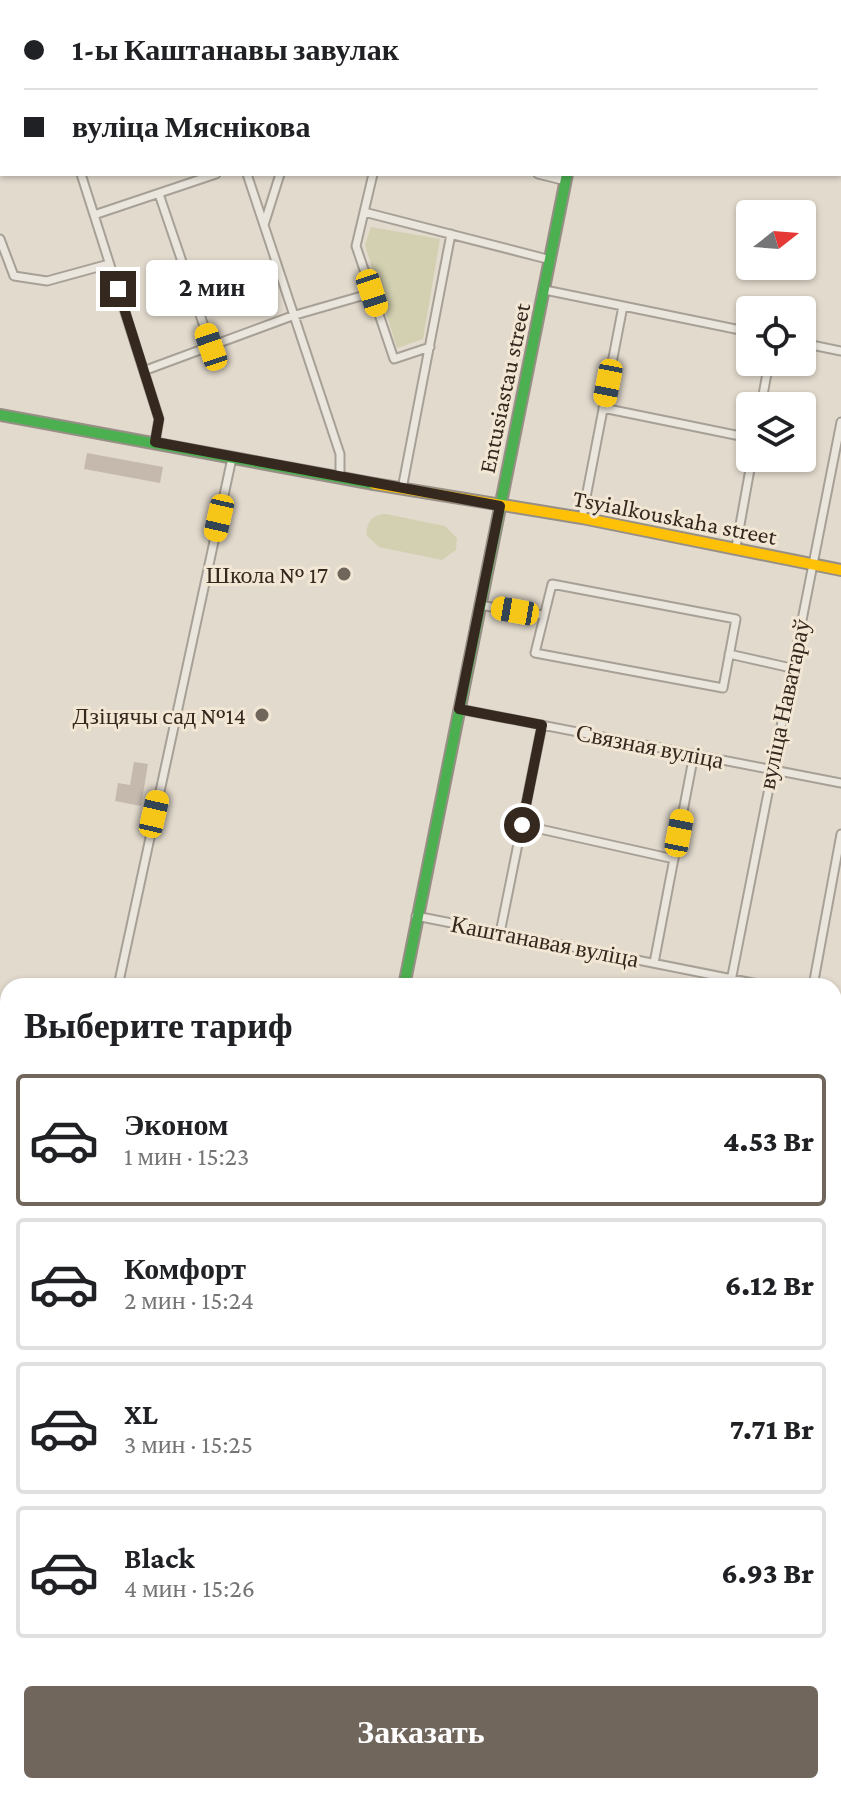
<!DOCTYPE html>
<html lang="ru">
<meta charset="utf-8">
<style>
:root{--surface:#fff;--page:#f2f2f2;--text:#202124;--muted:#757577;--line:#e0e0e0;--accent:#71665c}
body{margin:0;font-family:"Crimson Pro",serif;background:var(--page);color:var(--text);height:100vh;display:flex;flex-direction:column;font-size:30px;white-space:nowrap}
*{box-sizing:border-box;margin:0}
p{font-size:26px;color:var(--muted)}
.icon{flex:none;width:44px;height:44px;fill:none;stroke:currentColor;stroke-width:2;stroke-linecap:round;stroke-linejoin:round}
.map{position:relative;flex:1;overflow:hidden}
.sheet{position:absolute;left:0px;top:978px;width:842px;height:816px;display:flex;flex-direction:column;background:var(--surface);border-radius:24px 24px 0 0;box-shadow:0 2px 6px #0004}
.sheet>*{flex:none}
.top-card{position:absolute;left:0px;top:0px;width:842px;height:176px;box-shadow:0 2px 6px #0004;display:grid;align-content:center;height:176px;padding:0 24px;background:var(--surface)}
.needle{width:52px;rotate:73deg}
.fabs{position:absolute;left:736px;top:200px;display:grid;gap:16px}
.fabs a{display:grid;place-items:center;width:80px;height:80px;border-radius:8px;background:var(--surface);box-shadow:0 2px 6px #0004;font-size:40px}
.end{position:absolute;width:36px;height:36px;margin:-18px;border:10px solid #34281f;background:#fff;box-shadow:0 0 0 4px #fff}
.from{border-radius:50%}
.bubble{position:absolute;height:56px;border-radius:8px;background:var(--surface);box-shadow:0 2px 6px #0004;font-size:26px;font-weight:800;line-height:56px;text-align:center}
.car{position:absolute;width:24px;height:48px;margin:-24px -12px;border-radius:10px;box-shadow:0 0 6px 2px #0007;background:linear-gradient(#f5c518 24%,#345 0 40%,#f5c518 0 76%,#345 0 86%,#f5c518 0)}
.top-card b{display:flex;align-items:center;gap:28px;height:76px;font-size:30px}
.top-card b+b{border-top:2px solid var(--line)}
.top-card i{width:20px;height:20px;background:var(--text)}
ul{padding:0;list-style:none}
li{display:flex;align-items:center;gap:24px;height:132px;margin:0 16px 12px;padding:0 8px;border:4px solid var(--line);border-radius:8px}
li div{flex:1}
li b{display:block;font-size:30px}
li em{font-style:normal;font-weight:800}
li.on{border-color:var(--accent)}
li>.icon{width:72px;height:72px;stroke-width:1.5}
h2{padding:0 24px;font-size:36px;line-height:96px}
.cta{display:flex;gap:16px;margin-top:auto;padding:16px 24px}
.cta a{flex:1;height:92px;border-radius:8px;background:var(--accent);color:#fff;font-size:32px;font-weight:800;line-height:92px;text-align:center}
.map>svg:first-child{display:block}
.green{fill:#d2d0b1}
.building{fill:#c5b9ae}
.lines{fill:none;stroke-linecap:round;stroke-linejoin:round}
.street-casing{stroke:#a7a096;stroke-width:11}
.fast-casing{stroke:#978f86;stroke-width:14}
.slow-casing{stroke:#978f86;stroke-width:14}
.street{stroke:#eae6de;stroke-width:7}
.fast{stroke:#4caf50;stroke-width:10}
.slow{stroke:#ffc107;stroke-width:10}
.route{stroke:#34281f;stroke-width:10}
.poi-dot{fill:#71665c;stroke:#f2e7d4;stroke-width:3}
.labels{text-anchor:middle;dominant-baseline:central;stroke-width:6;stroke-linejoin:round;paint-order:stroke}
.street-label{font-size:24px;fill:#34281f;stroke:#f2e7d4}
.poi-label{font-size:24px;fill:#34281f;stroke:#f2e7d4;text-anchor:end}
</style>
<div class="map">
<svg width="841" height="1794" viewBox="0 0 841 1794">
<rect width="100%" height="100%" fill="#e2dacd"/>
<path class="green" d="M371 227 440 239 423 339 397 348 365 245Z
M386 514 445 526 457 538 456 550 442 560 379 547 367 536C365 523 373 514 386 514Z
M841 1653V1794H826L827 1786H834Z"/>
<path class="building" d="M87 453 163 467 160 483 84 469Z
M134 762 148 764 141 806 115 801 118 783 130 785Z"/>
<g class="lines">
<defs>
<path id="street" d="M22 0V2
M109 0 110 2
M193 0 194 2
M562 0 565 2
M253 2V0
M321 2V0
M417 2V0
M0 165 2 164
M81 174 159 419 155 442
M247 174 340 454V478
M373 174 356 246 394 359 430 347
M538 174 566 181
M159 194 211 347
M364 212 551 260
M94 215 216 174
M264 225 280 174
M0 239 14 276 47 281 109 264
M545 290 750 332
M802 343 841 351
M146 370 292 316 372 293
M761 406 769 362
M603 408 750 438
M402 489 451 234
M582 518 623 306
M736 547 752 458
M552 584 736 619 723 688 535 653Z
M479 605 542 615
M729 654 791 668
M459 709 841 783
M522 825 674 859
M416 916 768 986
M500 933 542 725
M654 963 694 754
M118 986 232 458
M730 986 841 422
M813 986 841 834
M834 1000 841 1002
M834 1125 841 1126
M834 1229 841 1230
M834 1332 841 1333
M834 1444 841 1445
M834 1553 841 1555
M834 1780 841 1781
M11 1794 12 1786
M135 1794 137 1786
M417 1794 418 1786
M560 1794 562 1786
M685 1794 687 1786
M812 1794 813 1786"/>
<path id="fast" d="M840 8 841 9
M0 415 374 484
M404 986 567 174
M0 1067 8 1068
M0 1627 8 1628
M268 1794 270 1786"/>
<path id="slow" d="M602 0V2
M826 0 829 2
M374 484 582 518 841 570
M0 1608 8 1610"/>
</defs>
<use href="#street" class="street-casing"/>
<use href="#fast" class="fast-casing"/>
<use href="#slow" class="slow-casing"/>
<use href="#street" class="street"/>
<use href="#fast" class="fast"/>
<use href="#slow" class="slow"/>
</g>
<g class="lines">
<path class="route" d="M118 289 159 419 155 442 500 506 459 709 542 725 522 825"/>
</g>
<g class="poi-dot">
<circle cx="344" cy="574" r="8"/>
<circle cx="262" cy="715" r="8"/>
</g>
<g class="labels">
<g class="street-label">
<text transform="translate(504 388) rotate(-78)">Entusiastau street</text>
<text transform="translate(675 517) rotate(11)">Tsyialkouskaha street</text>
<text transform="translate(784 704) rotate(-78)">вуліца Наватараў</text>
<text transform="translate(650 746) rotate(11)">Связная вуліца</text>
<text transform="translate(545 941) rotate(11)">Каштанавая вуліца</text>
</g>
<g class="poi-label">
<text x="328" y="574">Школа № 17</text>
<text x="246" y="715">Дзіцячы сад №14</text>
</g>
</g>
</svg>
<div class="fabs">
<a><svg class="needle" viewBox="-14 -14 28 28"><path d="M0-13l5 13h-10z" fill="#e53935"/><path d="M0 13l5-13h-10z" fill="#757577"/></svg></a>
<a><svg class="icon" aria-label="locate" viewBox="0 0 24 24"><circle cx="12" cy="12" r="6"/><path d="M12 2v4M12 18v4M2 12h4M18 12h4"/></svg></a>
<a><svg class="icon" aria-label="layers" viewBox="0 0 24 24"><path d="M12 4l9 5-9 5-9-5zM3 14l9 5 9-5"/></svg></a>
</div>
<i class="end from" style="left:522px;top:825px"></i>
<i class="end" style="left:118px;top:289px"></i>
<div class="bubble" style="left:146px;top:260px;width:132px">2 мин</div>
<i class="car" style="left:372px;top:293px;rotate:162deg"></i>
<i class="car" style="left:211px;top:347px;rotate:341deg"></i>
<i class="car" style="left:608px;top:383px;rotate:191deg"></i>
<i class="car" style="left:219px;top:518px;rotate:193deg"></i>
<i class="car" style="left:515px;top:611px;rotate:280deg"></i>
<i class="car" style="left:154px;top:814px;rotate:13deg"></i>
<i class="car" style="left:679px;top:833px;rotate:11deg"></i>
<div class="top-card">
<b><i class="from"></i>1-ы Каштанавы завулак</b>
<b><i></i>вуліца Мяснікова</b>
</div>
<section class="sheet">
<h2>Выберите тариф</h2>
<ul>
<li class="on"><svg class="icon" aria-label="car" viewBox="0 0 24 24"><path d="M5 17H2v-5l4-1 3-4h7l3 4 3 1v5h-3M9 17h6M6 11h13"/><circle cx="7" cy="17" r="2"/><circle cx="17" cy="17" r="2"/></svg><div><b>Эконом</b><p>1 мин · 15:23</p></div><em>4.53 Br</em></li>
<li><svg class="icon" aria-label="car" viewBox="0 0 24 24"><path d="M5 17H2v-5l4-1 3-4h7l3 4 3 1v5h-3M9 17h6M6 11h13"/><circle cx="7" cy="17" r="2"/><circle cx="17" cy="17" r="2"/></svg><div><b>Комфорт</b><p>2 мин · 15:24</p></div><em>6.12 Br</em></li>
<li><svg class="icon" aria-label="car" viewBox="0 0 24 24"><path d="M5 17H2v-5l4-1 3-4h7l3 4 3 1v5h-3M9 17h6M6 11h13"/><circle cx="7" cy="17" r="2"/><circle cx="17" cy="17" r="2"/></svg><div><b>XL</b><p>3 мин · 15:25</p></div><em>7.71 Br</em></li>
<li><svg class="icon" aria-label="car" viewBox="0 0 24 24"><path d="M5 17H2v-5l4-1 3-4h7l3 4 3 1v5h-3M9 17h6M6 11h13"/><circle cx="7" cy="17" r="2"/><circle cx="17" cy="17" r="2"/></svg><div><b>Black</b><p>4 мин · 15:26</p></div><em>6.93 Br</em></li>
</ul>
<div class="cta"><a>Заказать</a></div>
</section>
</div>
